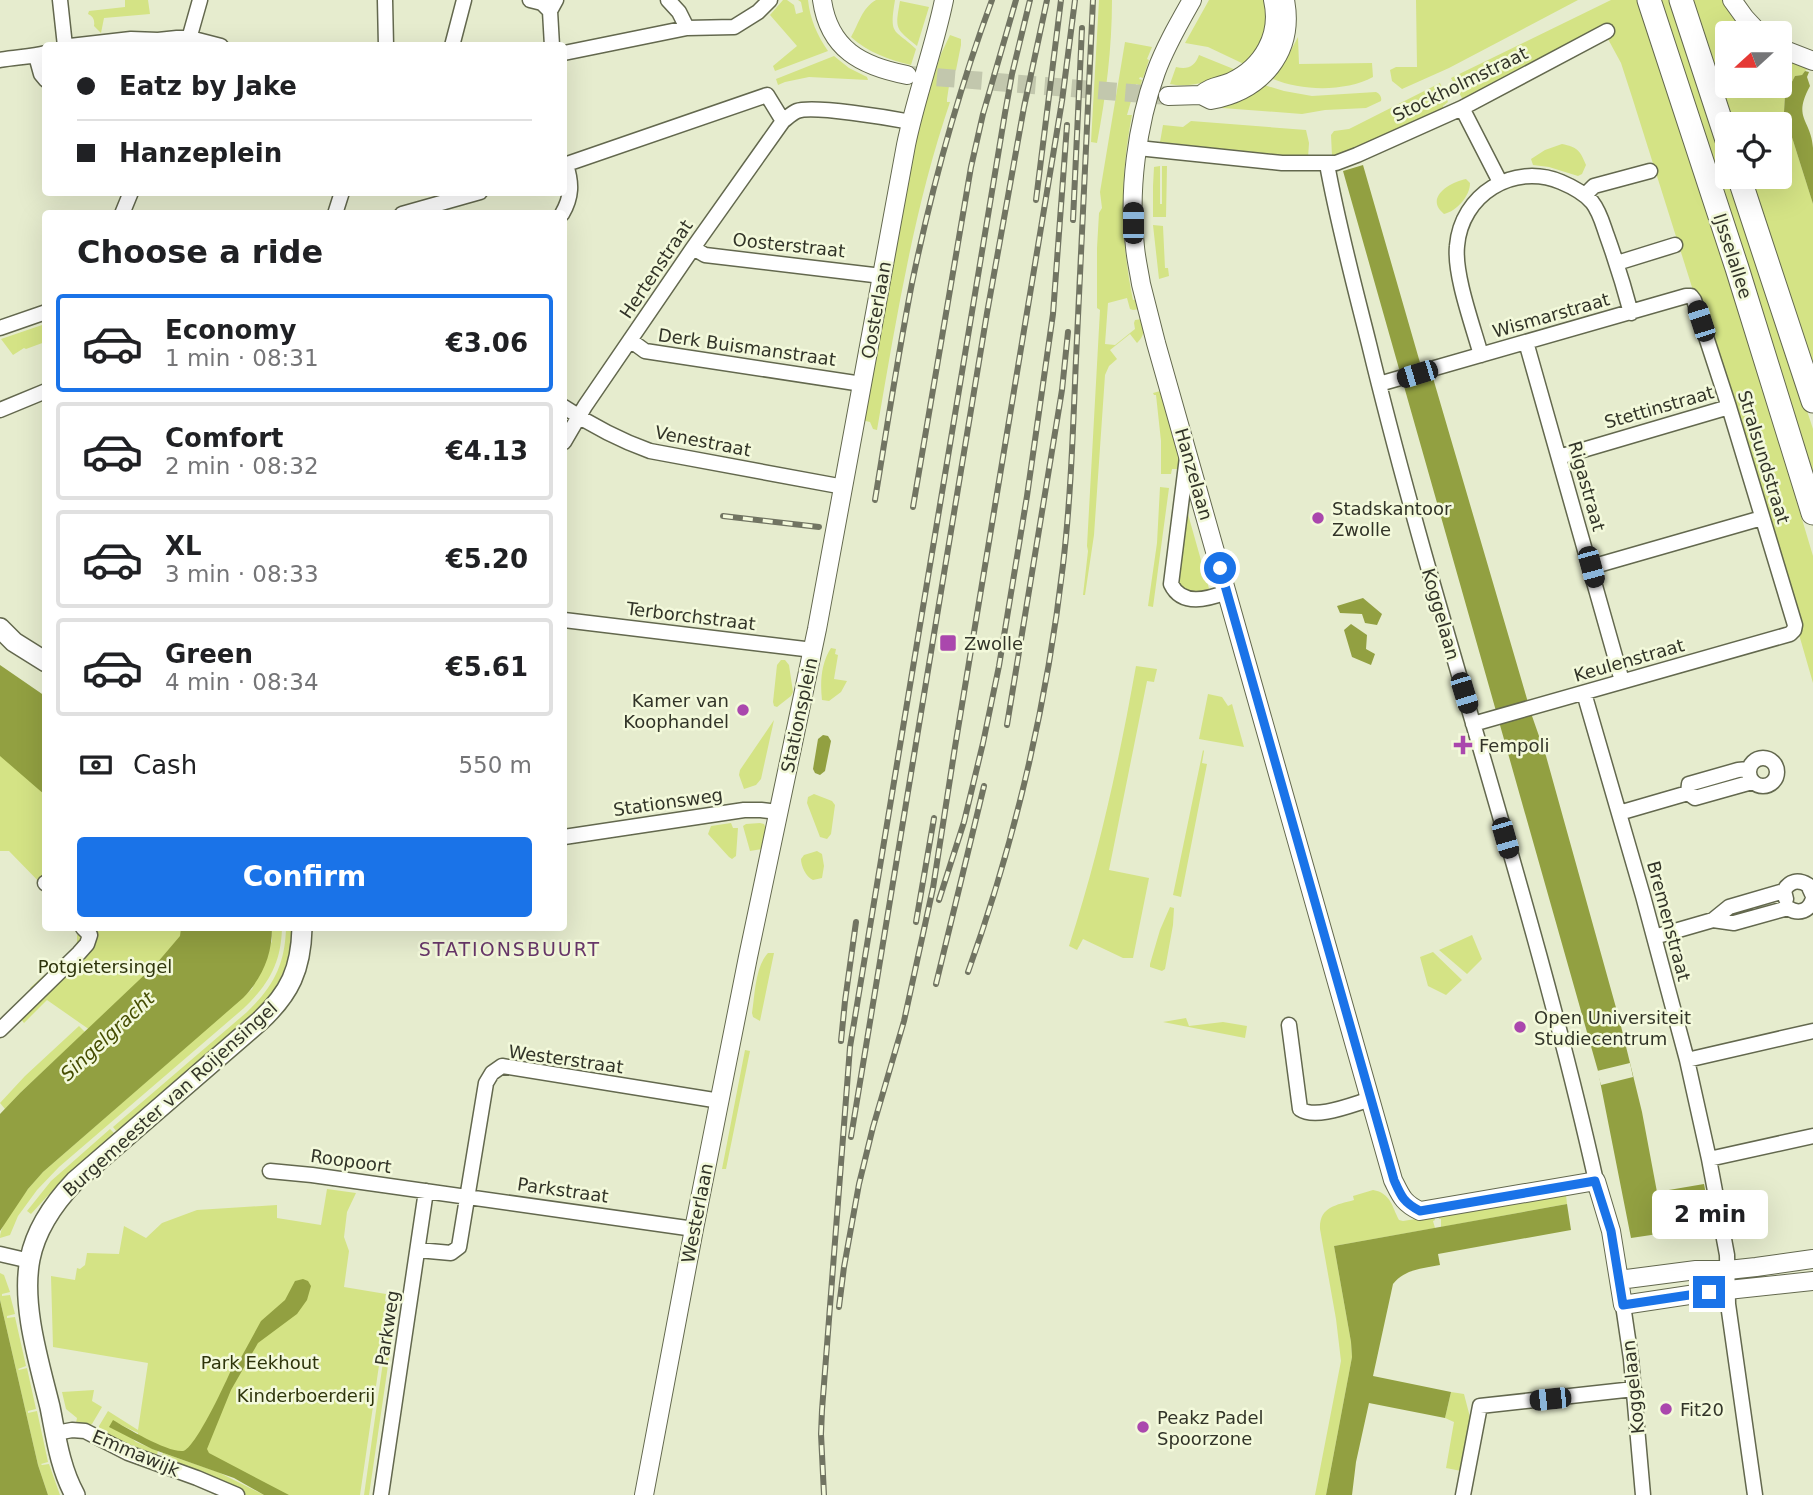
<!DOCTYPE html>
<meta charset="utf-8">
<style>
:root{--surface:#fff;--page:#f2f2f2;--text:#202124;--muted:#757577;--line:#e0e0e0;--accent:#1a73e8}
body{margin:0;font-family:"DejaVu Sans",sans-serif;background:var(--page);color:var(--text);height:100vh;display:flex;flex-direction:column;font-size:26px;white-space:nowrap}
*{box-sizing:border-box;margin:0}
p{font-size:23px;color:var(--muted)}
.icon{flex:none;width:38px;height:38px;fill:none;stroke:currentColor;stroke-width:2;stroke-linecap:round;stroke-linejoin:round}
.map{position:relative;flex:1;overflow:hidden}
.sheet{position:absolute;left:42px;top:210px;width:525px;height:721px;display:flex;flex-direction:column;background:var(--surface);border-radius:7px;box-shadow:0 7px 28px #0002}
.sheet>*{flex:none}
.guide{position:absolute;left:42px;top:42px;width:525px;height:154px;border-radius:7px;box-shadow:0 7px 28px #0002;display:grid;align-content:center;height:154px;padding:0 35px;background:var(--surface)}
.needle{width:46px;rotate:249deg}
.tools{position:absolute;left:1715px;top:21px;display:grid;gap:14px}
.tools a{display:grid;place-items:center;width:77px;height:77px;border-radius:7px;background:var(--surface);box-shadow:0 7px 28px #0002;font-size:35px}
.end{position:absolute;width:32px;height:32px;margin:-16px;border:9px solid #1a73e8;background:#fff;box-shadow:0 0 0 4px #fff}
.from{border-radius:50%}
.bubble{position:absolute;height:49px;border-radius:7px;background:var(--surface);box-shadow:0 7px 28px #0002;font-size:23px;font-weight:700;line-height:49px;text-align:center}
.car{position:absolute;width:21px;height:42px;margin:-21px -10px;border-radius:9px;box-shadow:0 0 5px 2px #0007;background:linear-gradient(#222 24%,#8ab4d8 0 40%,#222 0 76%,#8ab4d8 0 86%,#222 0)}
.guide b{display:flex;align-items:center;gap:24px;height:66px;font-size:26px}
.guide b+b{border-top:2px solid var(--line)}
.guide i{width:18px;height:18px;background:var(--text)}
ul{padding:0;list-style:none}
li{display:flex;align-items:center;gap:21px;height:98px;margin:0 14px 10px;padding:0 21px;border:4px solid var(--line);border-radius:7px}
li div{flex:1}
li b{display:block;font-size:26px}
li em{font-style:normal;font-weight:700}
li.current{border-color:var(--accent)}
li>.icon{width:63px;height:63px;stroke-width:1.5}
h2{padding:0 35px;font-size:32px;line-height:84px}
.pay{display:flex;align-items:center;gap:18px;height:77px;padding:0 35px;font-size:26px}
.pay p{margin-inline-start:auto}
.button{display:flex;gap:14px;margin-top:auto;padding:14px 35px}
.button a{flex:1;height:80px;border-radius:7px;background:var(--accent);color:#fff;font-size:28px;font-weight:700;line-height:80px;text-align:center}
.map>svg:first-child{display:block}
.green{fill:#d4e385}
.water{fill:#92a041}
.pier{fill:#e6ecce}
.lines{fill:none;stroke-linecap:round;stroke-linejoin:round}
.tertiary-tunnel{stroke:#c2c7ad;stroke-width:18;stroke-dasharray:18 9;stroke-linecap:butt}
.minor-casing{stroke:#63684e;stroke-width:17}
.tertiary-casing{stroke:#63684e;stroke-width:20}
.secondary-casing{stroke:#63684e;stroke-width:22}
.primary-casing{stroke:#63684e;stroke-width:25}
.minor{stroke:#fff;stroke-width:14}
.tertiary{stroke:#fff;stroke-width:18}
.secondary{stroke:#fff;stroke-width:19}
.primary{stroke:#fff;stroke-width:23}
.rail-casing{stroke:#717462;stroke-width:6}
.rail{stroke:#f3f9db;stroke-width:3.5;stroke-dasharray:10;stroke-linecap:butt}
.route{stroke:#1a73e8;stroke-width:9}
.poi-dot{fill:#aa47ad;stroke:#f3f9db;stroke-width:2.5}
.labels{text-anchor:middle;dominant-baseline:central;stroke-width:5;stroke-linejoin:round;paint-order:stroke}
.street-label{font-size:18px;fill:#323428;stroke:#f3f9db}
.poi-label{font-size:18px;fill:#323428;stroke:#f3f9db;text-anchor:start}
.park-label{font-size:18px;fill:#2e340b;stroke:#f3f9db}
.neighbourhood-label{font-size:19px;letter-spacing:2px;fill:#683769;stroke:#f3f9db}
.water-label{font-size:19px;font-style:italic;fill:#454d02;stroke:#f3f9db}
</style>
<div class="map">
<svg width="1813" height="1495" viewBox="0 0 1813 1495">
<rect width="100%" height="100%" fill="#e6ecce"/>
<path class="green" d="M125 0H148L150 14 104 18 101 33 94 26C95 20 93 16 88 14L89 11 125 7Z
M783 0H787L794 5 796 14 803 12 801 2 798 0H808C810 19 817 35 828 51L775 71 773 66 797 46 770 15Z
M876 0H895C889 37 894 28 916 49L911 65C890 60 867 52 851 37 859 23 862 8 876 0Z
M1099 0H1112C1112 48 1106 96 1097 143L1091 142Z
M1209 0H1266C1266 29 1265 42 1246 65L1208 47 1185 43Z
M1416 0H1578L1449 68 1402 89 1392 81 1390 70 1396 67H1417Z
M1611 0H1641L1786 446 1796 499 1813 556V683L1772 541 1633 100 1621 63 1602 28 1463 100 1451 78Z
M1657 0H1674L1727 167V177H1730L1813 429V479Z
M1692 0H1723L1736 18 1750 33H1727V86H1780V54L1809 68 1805 71 1802 75 1795 76 1785 95 1784 112 1813 204V378L1749 177H1780V124H1733Z
M900 1 929 7 917 46C895 28 895 30 900 1Z
M950 35 961 39V45L956 70 951 73 947 99V102H950C914 208 896 320 877 430L873 429 870 422 861 420 910 151 941 54Z
M1298 37 1299 64 1372 63 1373 77C1345 92 1302 91 1273 79L1283 65Z
M1125 42 1152 47 1147 59 1149 60 1143 78 1140 77 1139 79 1142 80 1140 88 1139 85 1136 84 1127 115H1132C1120 177 1120 238 1133 300L1137 299 1140 309 1133 310 1130 309 1127 298 1108 303 1105 344 1115 345 1135 329 1134 323 1135 320 1142 319C1144 330 1145 335 1137 343L1130 334 1110 350 1117 359 1109 366 1105 375 1094 535 1085 595H1083L1088 551 1087 546 1100 310 1097 308V248L1099 213 1102 208 1100 192Z
M1199 55 1236 70C1217 79 1191 89 1170 84L1176 67C1188 70 1195 66 1199 55Z
M834 56 849 68 867 77 868 80 809 77 785 82 778 85 776 79Z
M1440 83 1448 102 1443 106 1444 109 1345 153 1332 156 1331 135 1334 131 1349 129 1359 124Z
M1264 85 1284 91 1312 96 1376 92C1380 94 1382 97 1381 101L1366 108 1325 110 1302 114 1222 108V105Z
M1191 121 1306 130 1309 143 1308 158 1160 142 1163 125 1183 127Z
M1562 144C1577 147 1580 150 1586 165L1582 174 1578 176 1549 167 1533 165 1531 159 1545 150Z
M1160 166V204H1162V166H1167L1166 217H1153V186L1154 167Z
M1466 179 1470 183C1470 196 1457 211 1444 214 1424 198 1450 182 1466 179Z
M1153 225 1163 226 1165 268H1168L1169 276 1159 279Z
M45 324V342L26 349 24 348 13 355 1 339Z
M1164 390 1182 465 1177 469H1172L1171 474H1161V441L1156 395H1154L1153 393Z
M1160 487 1169 488 1153 607 1148 606 1157 543Z
M1184 500 1210 592 1208 593 1184 592 1177 586Z
M831 648 836 649 835 654 838 655 834 679 847 681 841 692 829 701 822 700C820 683 821 663 831 648Z
M781 660H785L789 665 793 692 791 696 777 707 774 706 773 702 777 665Z
M1136 666 1157 669 1154 682 1147 681 1109 870 1149 878 1133 958H1123L1083 939 1077 950 1069 946C1099 854 1119 761 1136 666Z
M1208 694 1222 697 1228 706 1232 704 1244 747 1199 739Z
M774 720 761 779 756 785 744 789 739 775 740 770Z
M1203 750 1204 751 1202 763 1207 764 1181 897 1173 895Z
M0 753 39 788 45 797V888L9 851H0Z
M814 794 832 801 835 805 831 834 827 839 820 837 807 803 808 797Z
M731 823 733 828H738L736 856 732 859 729 857 708 834 711 826Z
M760 823 764 824 767 831 762 849 750 851 743 826 746 824Z
M817 851 822 854 824 866 822 878 813 880C806 877 801 866 801 859L804 855Z
M1170 907 1174 908 1173 925 1165 969 1162 971 1150 967V964L1160 930Z
M83 928H181L183 935 180 945 90 1030 47 1000 24 1023 20 1018 33 990 30 988 74 948 77 942V935L83 934Z
M272 928H282C281 963 269 984 244 1008L59 1167 37 1190 18 1216 10 1235 0 1238C0 1220 31 1185 43 1172L252 989 272 941Z
M286 928H292C292 960 280 985 259 1010L117 1132 113 1127 247 1012C273 987 285 965 286 928Z
M1472 935 1482 959 1467 974 1439 950Z
M1433 952 1462 980 1446 995 1428 986 1420 957Z
M768 953H774L760 1021 753 1017 752 1013C755 995 755 967 768 953Z
M1186 1018 1189 1026 1223 1022 1247 1026 1245 1038 1163 1022Z
M79 1026 85 1032 20 1093 5 1109 0 1103 25 1076Z
M745 1050 750 1051 726 1169H722Z
M110 1129 115 1134 64 1178 31 1214 27 1211 51 1181Z
M327 1189 356 1193 347 1212 344 1237 349 1251 344 1287 386 1294 385 1301 388 1304 360 1495H275L228 1470 138 1439V1433L113 1421 136 1442 158 1451 155 1461 99 1431V1426L108 1411 138 1430 148 1363 53 1347 51 1276 75 1280 77 1268 80 1269 85 1265 87 1253 119 1254 124 1226 146 1238 162 1223 197 1210 277 1205V1218L321 1225Z
M1373 1190C1391 1193 1392 1207 1399 1220L1403 1221 1434 1216 1435 1220 1433 1221 1435 1228 1334 1246 1351 1342 1352 1357 1326 1495H1315L1341 1361 1336 1319 1320 1229C1319 1207 1336 1205 1354 1200L1353 1196Z
M1566 1195 1567 1204 1441 1227V1219H1439L1438 1215 1537 1197 1538 1200Z
M0 1273 4 1275 10 1292 2 1294V1296L10 1295 15 1314 7 1316V1318L15 1317 26 1366 18 1369 19 1370 27 1368 36 1409 28 1411V1413L37 1411 48 1462 41 1464 42 1465 49 1464 60 1495H48L38 1465 0 1300Z
M394 1304H397L369 1495H364L391 1306Z
M94 1390 92 1401 102 1407 92 1424 87 1427 76 1423 77 1418 66 1409 62 1392Z
M1451 1392 1464 1394 1471 1421 1461 1471 1446 1468 1454 1422 1445 1418Z
M163 1453 218 1472 264 1495H245L235 1490 160 1463Z"/>
<path class="water" d="M1805 71 1809 72 1807 77 1810 86C1792 119 1811 119 1813 148 1813 167 1813 186 1813 204L1784 112 1785 95 1795 76 1802 75Z
M1363 165 1425 380 1433 378 1532 716 1546 756 1620 1022 1642 1112 1657 1192 1704 1184 1712 1226 1631 1238 1598 1071 1343 171Z
M1363 598 1382 614 1377 625 1365 623 1362 614 1340 613 1337 606Z
M1351 624 1367 635 1366 649 1375 654 1371 665 1352 657 1344 630Z
M0 665 45 696V795L0 756Z
M823 735 828 736 831 741 825 771 820 775 815 773 813 769 818 739Z
M181 928H272C272 956 262 978 243 998L43 1172 28 1189 0 1231V1114L20 1093 157 963 180 936Z
M1567 1204 1571 1230 1438 1254 1440 1265C1421 1269 1405 1269 1393 1284L1373 1376 1451 1392 1445 1418 1369 1403 1356 1462 1352 1495H1326L1352 1357 1351 1342 1334 1246Z
M303 1279 308 1281 311 1286 307 1300 297 1314 258 1343 231 1390 207 1449 209 1453 289 1495H264L234 1478 152 1449 109 1427 113 1420C126 1428 169 1453 183 1451 195 1449 226 1382 232 1368L237 1365 261 1321 285 1300 295 1281Z
M0 1300 38 1465 48 1495H0Z"/>
<path class="pier" d="M1630 1063 1633 1077 1601 1085 1597 1071Z"/>
<g class="lines">
<path class="tertiary-tunnel" d="M910 75 1168 96"/>
<defs>
<path id="minor" d="M60 0 65 46
M385 0 386 46
M530 0 542 3 550 11
M668 0 679 12 687 28
M70 46 131 39 158 40 177 38H190L221 46
M187 46 200 0
M452 46 464 0
M552 46 550 11 556 0
M564 53 687 28 734 27 758 12 770 0
M36 56 41 74 46 80
M0 60C15 57 32 57 46 53
M1462 108 1500 182
M1138 148 1282 163H1336L1357 155 1462 108 1607 31
M1327 164C1338 225 1354 284 1369 344 1437 625 1533 899 1596 1181
M564 165 767 95 783 121
M1585 195 1594 186 1650 171
M122 214 131 192
M335 214 342 192
M402 214 480 192
M562 214C572 197 572 183 566 165
M693 248 705 255 882 276
M1617 263 1675 245
M0 328 46 312
M630 340 645 351 862 384
M1526 342 1622 681
M1481 355C1473 326 1454 275 1457 246 1461 195 1513 162 1561 182 1573 187 1584 193 1592 202 1600 212 1603 225 1607 236 1616 261 1624 287 1631 313
M1379 384 1686 296H1691L1694 300 1729 407 1795 625 1794 630 1790 634 1473 724
M564 407C591 425 619 440 650 451L844 487
M0 410 46 391
M564 442 585 406 693 248 783 121C787 118 792 113 797 111 813 105 890 118 911 122
M1187 457 1171 584C1182 607 1208 599 1227 592
M1559 457 1729 407
M1591 567 1762 518
M564 620 813 650
M1584 693 1643 896 1687 1060 1709 1159 1727 1255 1728 1304 1755 1495
M1749 772a14 14 0 1 1 28 0a14 14 0 1 1-28 0Z
M1688 793 1689 784 1738 770 1748 769
M1619 813 1688 793 1695 798 1752 782
M564 837 744 810H761L778 812
M45 883 46 884
M1786 899 1784 891C1789 881 1798 879 1808 885L1813 896
M1713 920 1729 907 1784 891
M1654 937 1713 920 1734 923 1788 908C1799 915 1810 911 1813 898
M1289 1025 1300 1109C1316 1120 1353 1104 1371 1099
M0 1030 79 953 87 944 90 935 83 928
M1687 1060 1813 1031
M1709 1159 1813 1136
M270 1171 312 1175 694 1229
M418 1250 451 1253 459 1247 486 1083 492 1073 502 1066 720 1101
M0 1254 30 1261
M1623 1305 1631 1359 1643 1495
M56 1433 72 1430 85 1431 128 1453 197 1478 237 1495
M381 1495 426 1191
M1463 1495 1480 1406 1634 1389"/>
<path id="tertiary" d="M822 0C829 49 861 66 907 75
M1192 0C1179 23 1165 47 1156 72 1137 124 1128 192 1135 247 1136 259 1139 271 1141 284L1156 343 1393 1180C1401 1196 1403 1203 1420 1211L1596 1181 1611 1231 1623 1305 1709 1292 1813 1281
M1732 0 1745 18 1759 33
M1780 48 1813 61
M1201 95C1211 86 1219 87 1231 82 1263 67 1281 35 1273 0
M1168 96 1201 95 1211 100C1261 91 1295 53 1285 0
M1619 1280 1696 1270H1728L1756 1267 1813 1259
M644 1495 694 1229 748 957 817 629 906 145C916 96 934 49 944 0"/>
<path id="secondary" d="M0 628 14 642 46 662
M75 1495C60 1468 56 1437 50 1407 39 1362 21 1305 30 1259 36 1229 55 1202 75 1181L260 1021C290 993 301 969 302 928"/>
<path id="primary" d="M1649 0 1737 268 1813 513
M1681 0 1727 140
M1739 177 1813 401"/>
</defs>
<use href="#minor" class="minor-casing"/>
<use href="#tertiary" class="tertiary-casing"/>
<use href="#secondary" class="secondary-casing"/>
<use href="#primary" class="primary-casing"/>
<use href="#minor" class="minor"/>
<use href="#tertiary" class="tertiary"/>
<use href="#secondary" class="secondary"/>
<use href="#primary" class="primary"/>
<defs>
<path id="rail" d="M1036 200 1061 0
M1073 220 1082 28
M875 500C887 427 898 355 912 283 932 187 958 92 992 0
M913 507 971 167 983 114 1016 0
M723 516 819 527
M1007 725 1062 390 1068 332
M939 900 964 822 983 743 999 666 1027 496 1053 314 1067 125
M916 922 934 818
M968 972C1015 841 1047 703 1063 565 1071 497 1073 428 1076 359 1082 240 1087 120 1093 0
M936 984 984 786
M841 1041 845 1001 856 922
M851 1137 987 313 1024 107 1047 0
M839 1307 844 1267 859 1184 873 1127 904 1021 933 888 955 747 1062 101 1075 0
M824 1495 821 1434 822 1410 850 1047 1005 113 1012 74 1030 0"/>
</defs>
<use href="#rail" class="rail-casing"/>
<use href="#rail" class="rail"/>
</g>
<g class="lines">
<path class="route" d="M1220 568 1394 1180C1401 1196 1403 1202 1420 1211L1595 1181 1611 1231 1623 1305 1709 1292"/>
</g>
<g class="poi-dot">
<circle cx="1318" cy="518" r="7"/>
<rect x="939" y="634" width="18" height="18" rx="3.5"/>
<circle cx="743" cy="710" r="7"/>
<path d="M1459.5 734.5h7v7h7v7h-7v7h-7v-7h-7v-7h7z"/>
<circle cx="1520" cy="1027" r="7"/>
<circle cx="1666" cy="1409" r="7"/>
<circle cx="1143" cy="1427" r="7"/>
</g>
<g class="labels">
<g class="street-label">
<text transform="translate(1460 84) rotate(-26)">Stockholmstraat</text>
<text transform="translate(789 245) rotate(6)">Oosterstraat</text>
<text transform="translate(1733 256) rotate(72)">IJsselallee</text>
<text transform="translate(656 269) rotate(-56)">Hertenstraat</text>
<text transform="translate(876 310) rotate(-80)">Oosterlaan</text>
<text transform="translate(1551 315) rotate(-16)">Wismarstraat</text>
<text transform="translate(747 347) rotate(8)">Derk Buismanstraat</text>
<text transform="translate(1659 407) rotate(-16)">Stettinstraat</text>
<text transform="translate(703 441) rotate(11)">Venestraat</text>
<text transform="translate(1764 457) rotate(73)">Stralsundstraat</text>
<text transform="translate(1194 474) rotate(74)">Hanzelaan</text>
<text transform="translate(1587 486) rotate(74)">Rigastraat</text>
<text transform="translate(1441 614) rotate(74)">Koggelaan</text>
<text transform="translate(691 616) rotate(7)">Terborchstraat</text>
<text transform="translate(1629 660) rotate(-16)">Keulenstraat</text>
<text transform="translate(799 715) rotate(-78)">Stationsplein</text>
<text transform="translate(668 802) rotate(-8)">Stationsweg</text>
<text transform="translate(1669 921) rotate(75)">Bremenstraat</text>
<text transform="translate(566 1059) rotate(8)">Westerstraat</text>
<text transform="translate(170 1099) rotate(-42)">Burgemeester van Roijensingel</text>
<text transform="translate(351 1161) rotate(8)">Roopoort</text>
<text transform="translate(563 1190) rotate(8)">Parkstraat</text>
<text transform="translate(697 1213) rotate(-79)">Westerlaan</text>
<text transform="translate(387 1328) rotate(-81)">Parkweg</text>
<text transform="translate(1633 1387) rotate(-96)">Koggelaan</text>
<text transform="translate(136 1453) rotate(23)">Emmawijk</text>
</g>
<g class="poi-label">
<text x="1332" y="508">Stadskantoor<tspan x="1332" dy="21">Zwolle</tspan></text>
<text x="964" y="643">Zwolle</text>
<text x="729" y="700" text-anchor="end">Kamer van<tspan x="729" dy="21">Koophandel</tspan></text>
<text x="1479" y="745">Fempoli</text>
<text x="1534" y="1017">Open Universiteit<tspan x="1534" dy="21">Studiecentrum</tspan></text>
<text x="1680" y="1409">Fit20</text>
<text x="1157" y="1417">Peakz Padel<tspan x="1157" dy="21">Spoorzone</tspan></text>
</g>
<g class="park-label">
<text x="105" y="966">Potgietersingel</text>
<text x="260" y="1362">Park Eekhout</text>
<text x="306" y="1395">Kinderboerderij</text>
</g>
<g class="neighbourhood-label">
<text x="510" y="949">STATIONSBUURT</text>
</g>
<g class="water-label">
<text transform="translate(107 1036) rotate(-43)">Singelgracht</text>
</g>
</g>
</svg>
<div class="tools">
<a><svg class="needle" viewBox="-14 -14 28 28"><path d="M0-13l5 13h-10z" fill="#e53935"/><path d="M0 13l5-13h-10z" fill="#757577"/></svg></a>
<a><svg class="icon" aria-label="locate" viewBox="0 0 24 24"><circle cx="12" cy="12" r="6"/><path d="M12 2v4M12 18v4M2 12h4M18 12h4"/></svg></a>
</div>
<i class="end from" style="left:1220px;top:568px"></i>
<i class="end" style="left:1709px;top:1292px"></i>
<div class="bubble" style="left:1652px;top:1190px;width:116px">2 min</div>
<i class="car" style="left:1133px;top:223px;rotate:0deg"></i>
<i class="car" style="left:1701px;top:321px;rotate:342deg"></i>
<i class="car" style="left:1417px;top:374px;rotate:253deg"></i>
<i class="car" style="left:1591px;top:567px;rotate:165deg"></i>
<i class="car" style="left:1464px;top:693px;rotate:163deg"></i>
<i class="car" style="left:1505px;top:838px;rotate:164deg"></i>
<i class="car" style="left:1550px;top:1399px;rotate:264deg"></i>
<div class="guide">
<b><i class="from"></i>Eatz by Jake</b>
<b><i></i>Hanzeplein</b>
</div>
<section class="sheet">
<h2>Choose a ride</h2>
<ul>
<li class="current"><svg class="icon" aria-label="car" viewBox="0 0 24 24"><path d="M5 17H2v-5l4-1 3-4h7l3 4 3 1v5h-3M9 17h6M6 11h13"/><circle cx="7" cy="17" r="2"/><circle cx="17" cy="17" r="2"/></svg><div><b>Economy</b><p>1 min · 08:31</p></div><em>€3.06</em></li>
<li><svg class="icon" aria-label="car" viewBox="0 0 24 24"><path d="M5 17H2v-5l4-1 3-4h7l3 4 3 1v5h-3M9 17h6M6 11h13"/><circle cx="7" cy="17" r="2"/><circle cx="17" cy="17" r="2"/></svg><div><b>Comfort</b><p>2 min · 08:32</p></div><em>€4.13</em></li>
<li><svg class="icon" aria-label="car" viewBox="0 0 24 24"><path d="M5 17H2v-5l4-1 3-4h7l3 4 3 1v5h-3M9 17h6M6 11h13"/><circle cx="7" cy="17" r="2"/><circle cx="17" cy="17" r="2"/></svg><div><b>XL</b><p>3 min · 08:33</p></div><em>€5.20</em></li>
<li><svg class="icon" aria-label="car" viewBox="0 0 24 24"><path d="M5 17H2v-5l4-1 3-4h7l3 4 3 1v5h-3M9 17h6M6 11h13"/><circle cx="7" cy="17" r="2"/><circle cx="17" cy="17" r="2"/></svg><div><b>Green</b><p>4 min · 08:34</p></div><em>€5.61</em></li>
</ul>
<div class="pay"><svg class="icon" aria-label="cash" viewBox="0 0 24 24"><path d="M3 7h18v10H3z"/><circle cx="12" cy="12" r="2"/></svg>Cash<p>550 m</p></div>
<div class="button"><a>Confirm</a></div>
</section>
</div>
